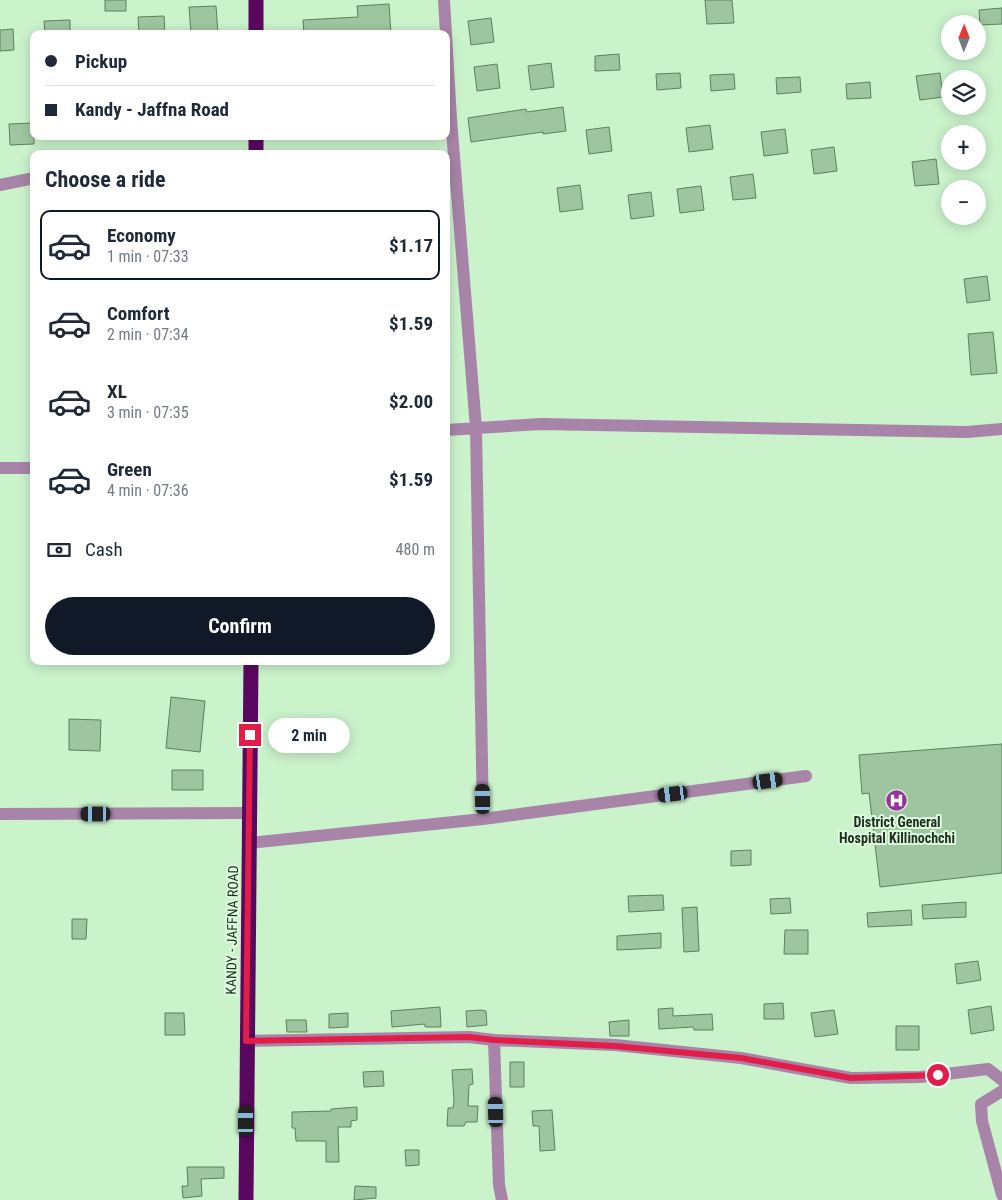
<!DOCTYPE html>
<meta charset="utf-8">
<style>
:root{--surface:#fff;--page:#f6f6f7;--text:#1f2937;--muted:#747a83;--line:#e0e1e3;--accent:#111827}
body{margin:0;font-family:"Roboto Condensed",sans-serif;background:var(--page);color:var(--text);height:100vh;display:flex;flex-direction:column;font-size:19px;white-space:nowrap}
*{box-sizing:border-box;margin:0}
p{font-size:16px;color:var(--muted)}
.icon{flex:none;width:28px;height:28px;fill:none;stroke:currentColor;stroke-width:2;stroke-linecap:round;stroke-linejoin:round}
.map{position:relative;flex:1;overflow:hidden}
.drawer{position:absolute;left:30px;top:150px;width:420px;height:515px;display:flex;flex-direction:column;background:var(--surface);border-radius:10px;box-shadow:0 2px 12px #0003}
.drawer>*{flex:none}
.banner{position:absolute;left:30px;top:30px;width:420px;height:110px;border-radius:10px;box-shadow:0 2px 12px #0003;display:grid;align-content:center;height:110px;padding:0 15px;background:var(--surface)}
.needle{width:32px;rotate:1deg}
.controls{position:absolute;left:941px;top:15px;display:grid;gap:10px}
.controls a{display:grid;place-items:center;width:45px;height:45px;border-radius:50%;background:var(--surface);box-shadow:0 2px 12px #0003;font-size:25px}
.end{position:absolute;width:22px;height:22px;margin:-11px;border:6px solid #e11d48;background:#fff;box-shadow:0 0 0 2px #fff}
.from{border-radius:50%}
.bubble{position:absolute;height:35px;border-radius:18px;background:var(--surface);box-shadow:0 2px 12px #0003;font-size:16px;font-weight:700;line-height:35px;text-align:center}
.car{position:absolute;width:15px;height:30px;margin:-15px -8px;border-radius:6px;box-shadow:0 0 4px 1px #0007;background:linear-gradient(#222 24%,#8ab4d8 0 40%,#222 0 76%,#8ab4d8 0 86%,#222 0)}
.banner b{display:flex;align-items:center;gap:18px;height:48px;font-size:19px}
.banner b+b{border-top:1px solid var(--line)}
.banner i{width:12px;height:12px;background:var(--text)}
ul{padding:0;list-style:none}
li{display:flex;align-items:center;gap:15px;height:70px;margin:0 10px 8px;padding:0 5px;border:2px solid transparent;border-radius:10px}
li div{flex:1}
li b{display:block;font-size:19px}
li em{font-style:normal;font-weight:700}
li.active{border-color:var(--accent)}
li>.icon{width:45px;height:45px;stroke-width:1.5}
h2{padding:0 15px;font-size:22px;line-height:60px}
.pay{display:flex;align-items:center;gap:12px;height:55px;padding:0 15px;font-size:19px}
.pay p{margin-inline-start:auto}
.action{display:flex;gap:10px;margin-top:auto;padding:10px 15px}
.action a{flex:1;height:58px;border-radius:30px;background:var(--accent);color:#fff;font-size:20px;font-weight:700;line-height:58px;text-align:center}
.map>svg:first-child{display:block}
.building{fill:#9fc5a0;stroke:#5c805d}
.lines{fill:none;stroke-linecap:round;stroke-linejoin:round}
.minor{stroke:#a884a8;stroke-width:12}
.highway{stroke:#5a085f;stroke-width:15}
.route{stroke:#e11d48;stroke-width:6}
.labels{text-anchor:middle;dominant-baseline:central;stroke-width:4;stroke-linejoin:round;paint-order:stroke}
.poi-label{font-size:14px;font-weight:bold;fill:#202f20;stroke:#ddfdde}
.street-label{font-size:14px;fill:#202f20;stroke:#ddfdde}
</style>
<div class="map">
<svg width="1002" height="1200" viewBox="0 0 1002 1200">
<rect width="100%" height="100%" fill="#caf2cb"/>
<path class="building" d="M105 0H126V11H105Z
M705 0H732L734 23 707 24Z
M389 4 391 34H304L303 20 358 17 357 6Z
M216 6 218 34H191L189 7Z
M1002 8V24L980 25 979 10Z
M164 16 165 34H139L138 17Z
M491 18 494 42 471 45 468 21Z
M70 20V34H45L44 21Z
M13 29 14 50 0 51V30Z
M619 54 620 70 595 71V56Z
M551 63 554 87 531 90 528 66Z
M497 64 500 88 477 91 474 67Z
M680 73 681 88 657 90 656 74Z
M940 73 943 97 920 100 916 76Z
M734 74 735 89 711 91 710 75Z
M800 77 801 92 777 94 776 78Z
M870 82 871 98 847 99 846 84Z
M563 107 566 131 543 134V132L471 142 468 118 526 109 527 112Z
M34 123V144L10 145 9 124Z
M710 125 713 149 689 152 686 128Z
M609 127 612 151 589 154 586 130Z
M785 129 788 153 764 156 761 132Z
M834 147 837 171 814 174 811 150Z
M936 159 939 184 915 186 912 162Z
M753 174 756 198 733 200 730 177Z
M580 185 583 209 560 212 557 188Z
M701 186 704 210 680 213 677 189Z
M651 192 654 216 631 219 628 195Z
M987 276 990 300 967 303 964 279Z
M993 332 997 373 971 375 968 334Z
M171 697 205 701 200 752 166 748Z
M69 719 101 720 100 751 69 750Z
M1002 744V873L880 887 869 793 862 794 859 755Z
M172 770H203V790H172Z
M751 850V865L731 866V851Z
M663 895 664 910 629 912 628 896Z
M790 898 791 913 771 914 770 899Z
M966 902V917L923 919 922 905Z
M697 907 699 951 684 952 682 908Z
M911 910 912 925 868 927 867 913Z
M72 919H87L86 939H72Z
M785 930H808V954H784Z
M661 933V948L617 950V936Z
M978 961 981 980 957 984 955 964Z
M783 1003 784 1019H764V1004Z
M991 1006 994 1030 971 1034 968 1010Z
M440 1007 441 1027H425V1024L392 1027 391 1011Z
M673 1008V1016L712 1014 713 1030H694L693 1027 659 1029 658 1009Z
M481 1010 486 1011 487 1025 467 1027 466 1011Z
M834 1010 838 1034 815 1037 811 1013Z
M165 1013H184L185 1035H165Z
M348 1013V1027L329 1028V1014Z
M286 1020H306L307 1032H287Z
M629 1020V1036H610L609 1022Z
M896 1026H919V1050H896Z
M510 1062H524V1087H510Z
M472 1069 473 1084 469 1085 468 1106H478L477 1122H466L464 1126H447L448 1108H453L454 1101 452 1070Z
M383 1071 384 1086 364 1087 363 1072Z
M357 1107V1120L351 1121V1127H338L339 1162H326V1141H296L295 1128H292V1112L331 1111V1109Z
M552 1110 555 1150 540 1151 539 1126H533L532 1111Z
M405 1150H419V1165L406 1166Z
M187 1167H224V1178L201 1179 202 1196 183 1198 182 1186H188Z
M355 1186 376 1187V1198L354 1200Z"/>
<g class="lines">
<path class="minor" d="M444 0 451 119 476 428 483 819
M0 185 34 178
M446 430 541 424 967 432 1002 429
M0 468H34
M0 814 250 813
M249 843 483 819 806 776
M494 1040 499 1185 502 1200
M246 1041 469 1037 494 1040 615 1045 741 1058 851 1078 921 1077 988 1069 1002 1080
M1002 1091 981 1104 982 1121 1002 1195"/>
<path class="highway" d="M256 34V0
M256 154V136
M246 1200 251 661"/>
</g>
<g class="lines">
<path class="route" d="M250 735 246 1041 469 1037 494 1040 615 1046 741 1058 851 1078 938 1075"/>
</g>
<defs>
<symbol id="hospital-disc" viewBox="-11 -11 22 22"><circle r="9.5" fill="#96349b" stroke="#ddfdde"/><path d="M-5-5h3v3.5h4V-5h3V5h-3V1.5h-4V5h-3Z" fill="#fff"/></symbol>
</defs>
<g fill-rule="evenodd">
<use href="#hospital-disc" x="884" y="788" width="25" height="25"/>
</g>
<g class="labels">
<g class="poi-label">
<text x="897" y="822">District General<tspan x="897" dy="16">Hospital Killinochchi</tspan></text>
</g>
<g class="street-label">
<text transform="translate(232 930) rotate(-89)">KANDY - JAFFNA ROAD</text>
</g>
</g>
</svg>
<div class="controls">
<a><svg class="needle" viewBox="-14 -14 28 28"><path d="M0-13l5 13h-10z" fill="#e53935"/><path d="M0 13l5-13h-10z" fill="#747a83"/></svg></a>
<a><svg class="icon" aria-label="layers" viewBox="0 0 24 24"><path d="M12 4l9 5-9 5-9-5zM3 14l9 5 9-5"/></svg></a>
<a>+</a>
<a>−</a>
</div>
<i class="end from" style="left:938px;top:1075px"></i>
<i class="end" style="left:250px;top:735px"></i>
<div class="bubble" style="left:268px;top:718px;width:82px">2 min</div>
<i class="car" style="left:768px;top:781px;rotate:82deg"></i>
<i class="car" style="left:673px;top:794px;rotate:263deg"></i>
<i class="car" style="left:483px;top:799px;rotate:359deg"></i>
<i class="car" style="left:96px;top:814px;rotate:270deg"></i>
<i class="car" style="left:496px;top:1112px;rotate:358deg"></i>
<i class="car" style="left:246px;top:1121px;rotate:0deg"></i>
<div class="banner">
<b><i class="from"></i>Pickup</b>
<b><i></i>Kandy - Jaffna Road</b>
</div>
<section class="drawer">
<h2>Choose a ride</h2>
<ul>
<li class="active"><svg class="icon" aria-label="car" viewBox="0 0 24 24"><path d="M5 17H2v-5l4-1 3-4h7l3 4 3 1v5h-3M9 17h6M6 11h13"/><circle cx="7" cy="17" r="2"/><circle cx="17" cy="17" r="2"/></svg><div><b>Economy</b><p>1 min · 07:33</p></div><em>$1.17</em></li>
<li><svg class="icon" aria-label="car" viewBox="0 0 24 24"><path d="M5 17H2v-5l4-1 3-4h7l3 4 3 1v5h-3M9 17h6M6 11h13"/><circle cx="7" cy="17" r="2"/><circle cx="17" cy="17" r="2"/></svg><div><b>Comfort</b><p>2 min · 07:34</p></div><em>$1.59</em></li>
<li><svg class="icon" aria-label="car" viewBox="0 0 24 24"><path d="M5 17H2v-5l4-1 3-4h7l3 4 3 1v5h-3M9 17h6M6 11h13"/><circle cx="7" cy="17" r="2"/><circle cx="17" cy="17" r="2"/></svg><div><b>XL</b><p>3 min · 07:35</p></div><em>$2.00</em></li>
<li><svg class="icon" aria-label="car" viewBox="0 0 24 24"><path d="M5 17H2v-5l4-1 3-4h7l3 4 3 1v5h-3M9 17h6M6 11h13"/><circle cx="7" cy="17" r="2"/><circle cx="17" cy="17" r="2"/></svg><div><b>Green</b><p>4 min · 07:36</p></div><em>$1.59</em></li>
</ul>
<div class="pay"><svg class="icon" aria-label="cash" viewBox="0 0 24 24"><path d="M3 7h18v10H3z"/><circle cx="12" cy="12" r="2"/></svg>Cash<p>480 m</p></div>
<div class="action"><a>Confirm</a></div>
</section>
</div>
